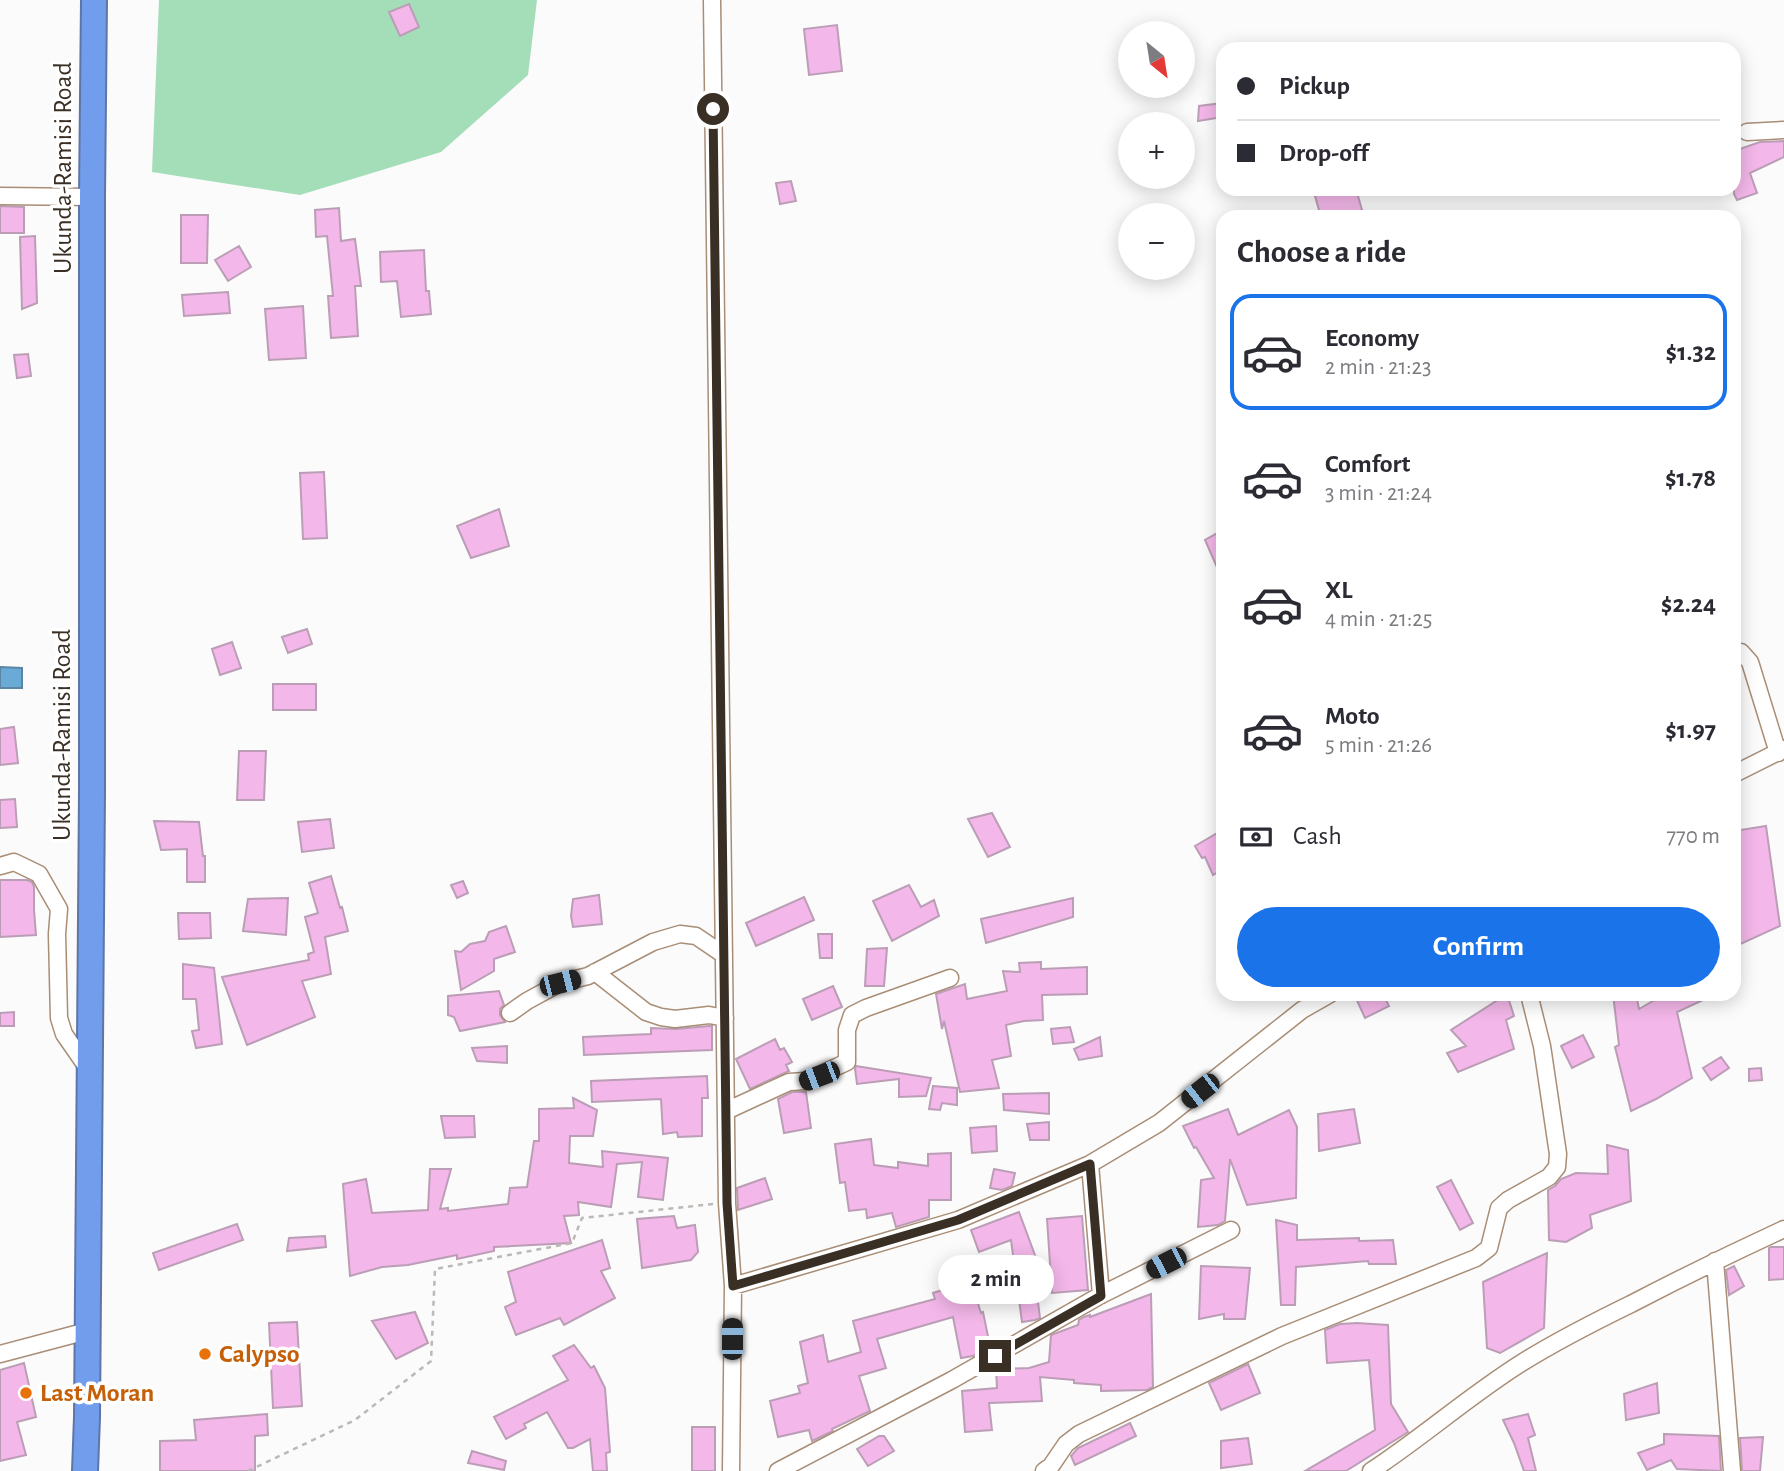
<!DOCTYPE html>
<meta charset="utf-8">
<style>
:root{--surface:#fff;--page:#f2f2f3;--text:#2b2b33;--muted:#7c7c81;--line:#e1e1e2;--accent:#1a73e8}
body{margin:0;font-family:"Alegreya Sans",sans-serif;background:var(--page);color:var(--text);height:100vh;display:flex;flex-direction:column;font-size:26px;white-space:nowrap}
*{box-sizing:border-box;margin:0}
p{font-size:23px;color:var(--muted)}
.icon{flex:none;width:38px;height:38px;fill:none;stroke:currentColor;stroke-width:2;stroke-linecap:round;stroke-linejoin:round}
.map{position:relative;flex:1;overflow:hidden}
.details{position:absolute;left:1216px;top:210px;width:525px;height:791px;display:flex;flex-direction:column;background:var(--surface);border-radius:21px;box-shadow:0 4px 18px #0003}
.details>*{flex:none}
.guide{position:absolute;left:1216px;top:42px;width:525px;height:154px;border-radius:21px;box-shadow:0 4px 18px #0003;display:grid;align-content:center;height:154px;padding:0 21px;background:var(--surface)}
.needle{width:46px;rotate:150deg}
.tools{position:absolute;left:1118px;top:21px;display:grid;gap:14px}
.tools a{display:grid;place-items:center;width:77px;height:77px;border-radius:50%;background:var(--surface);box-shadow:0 4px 18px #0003;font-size:35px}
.end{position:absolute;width:32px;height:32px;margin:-16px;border:9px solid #3a2f25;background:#fff;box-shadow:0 0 0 4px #fff}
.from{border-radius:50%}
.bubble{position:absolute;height:49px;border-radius:24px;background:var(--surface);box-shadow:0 4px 18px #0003;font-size:23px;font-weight:700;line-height:49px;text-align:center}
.car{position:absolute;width:21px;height:42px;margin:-21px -10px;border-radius:9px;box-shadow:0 0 5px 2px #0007;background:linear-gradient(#222 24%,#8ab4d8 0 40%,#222 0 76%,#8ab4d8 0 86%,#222 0)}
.guide b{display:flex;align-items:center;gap:24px;height:66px;font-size:26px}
.guide b+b{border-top:2px solid var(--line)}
.guide i{width:18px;height:18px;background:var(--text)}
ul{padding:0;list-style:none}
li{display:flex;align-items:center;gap:21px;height:116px;margin:0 14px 10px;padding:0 7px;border:4px solid transparent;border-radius:21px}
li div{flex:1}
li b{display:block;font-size:26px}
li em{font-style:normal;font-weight:700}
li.active{border-color:var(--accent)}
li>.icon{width:63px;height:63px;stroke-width:1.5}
h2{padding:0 21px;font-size:32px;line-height:84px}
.pay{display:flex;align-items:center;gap:18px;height:77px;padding:0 21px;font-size:26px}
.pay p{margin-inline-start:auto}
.action{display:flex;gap:14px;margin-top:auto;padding:14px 21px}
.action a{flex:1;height:80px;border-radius:42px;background:var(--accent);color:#fff;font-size:28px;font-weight:700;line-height:80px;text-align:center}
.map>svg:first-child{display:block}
.green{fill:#a4deb9}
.water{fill:#69aad7;stroke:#5b85a2;stroke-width:2}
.building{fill:#f3b7e9;stroke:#bb9eb6;stroke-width:2}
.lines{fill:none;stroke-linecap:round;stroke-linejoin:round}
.minor-casing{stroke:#a98d75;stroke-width:19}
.highway-casing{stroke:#5e76a7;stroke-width:28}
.path{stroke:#bcb8b5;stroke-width:2.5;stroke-dasharray:5 5;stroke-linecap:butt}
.minor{stroke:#fff;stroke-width:16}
.highway{stroke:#729ded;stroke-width:24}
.route{stroke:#3a2f25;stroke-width:9}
.food-dot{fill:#e8710a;stroke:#fff;stroke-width:2.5}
.labels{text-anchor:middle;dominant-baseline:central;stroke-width:7;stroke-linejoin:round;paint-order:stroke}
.street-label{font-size:26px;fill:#3a2f25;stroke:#fff}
.food-label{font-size:26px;font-weight:bold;fill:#c56008;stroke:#fff;text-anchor:start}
</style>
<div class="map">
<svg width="1784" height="1471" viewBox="0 0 1784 1471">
<rect width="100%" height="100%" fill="#fbfbfb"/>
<path class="green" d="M159 0H537L528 75 441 152 300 195 152 172Z"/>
<path class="water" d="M0 667 22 668V688H0Z"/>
<path class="building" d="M409 4 419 27 400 36 389 12Z
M837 25 842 71 809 75 804 29Z
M1223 103V117L1198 121 1199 106Z
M1784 141V157L1750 173 1757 193 1737 200 1734 194V151L1760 142Z
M791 181 796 201 780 204 776 183Z
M1313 189H1356L1364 217H1321Z
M0 206 24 207V233H0Z
M339 208 341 241 355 239 361 286H355L358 336 331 338 328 296H333L327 236 316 237 315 210Z
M181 215H208L207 263H181Z
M35 236 37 303 22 309 20 237Z
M239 246 251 267 228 281 215 260Z
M424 250 426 291H429L431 314 401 317 397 281 381 282 380 252Z
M228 292 230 313 184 316 182 295Z
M303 306 306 358 269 360 265 309Z
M28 354 31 376 17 378 14 355Z
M324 472 327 538 303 539 300 473Z
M499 509 509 546 471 558 457 526Z
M1223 530V581L1205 540Z
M307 629 312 644 288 653 282 637Z
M232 642 241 668 220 675 212 649Z
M273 684H316V710H273Z
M14 727 18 763 0 765V729Z
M239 751H266L264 800H237Z
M15 799 17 827 0 828V800Z
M992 813 1010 847 988 857 968 819Z
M330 819 334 848 302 852 298 822Z
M154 821 199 822 203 856H205V882H187V849L161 850Z
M1766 826 1780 926 1734 947V831Z
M1219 832 1223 846V869L1213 875 1205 857 1202 858 1195 846Z
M331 876 340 908 342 907 348 931 325 937 331 974 302 981 315 1017 247 1045 222 977 309 960 308 954 314 952 305 917 318 913 309 883Z
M0 880H27L32 882 34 887V910L36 935 0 937Z
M463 881 468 893 457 898 451 885Z
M909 885 921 907 934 900 939 916 892 941 873 901Z
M599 895 602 924 573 927 571 916 573 899Z
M804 897 814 920 756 946 746 923Z
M288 898 286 935 243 931 248 899Z
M1073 898V917L986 943 981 919Z
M178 913H210L211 938 179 939Z
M506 926 515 952 494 959V971L461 990 455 951 461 952 470 944 485 941 489 932Z
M818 934H832V958H820Z
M887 948 884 986H865L867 949Z
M1041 962V969L1087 967V994L1042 995 1043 1020 1024 1021 1006 1025 1011 1056 992 1060 999 1088 960 1092 944 1021 942 1029 936 994 965 984 967 999 1007 991 1003 971 1020 972 1019 963Z
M183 964 214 968 222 1044 196 1048 192 1031 199 1030 196 999H183Z
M833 986 842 1007 812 1020 803 999Z
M499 991 504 1005 500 1009V1015L505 1022 460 1031 454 1017 448 1015V996Z
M1354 994H1383L1389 1006 1365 1018Z
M1507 994 1514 1016 1506 1020 1514 1049 1458 1072 1447 1053 1466 1046 1451 1030Z
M1613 994H1636L1639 1009 1665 994H1716L1677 1012 1692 1078 1656 1099 1631 1111 1615 1047 1619 1045Z
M14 1012V1026H0V1013Z
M709 1026H712V1050L584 1055 583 1037 651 1034V1028L676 1029Z
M1070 1027 1074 1042 1053 1044 1051 1029Z
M1583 1035 1594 1057 1572 1068 1561 1046Z
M1100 1037 1102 1056 1079 1060 1074 1049Z
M775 1039 780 1050 784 1048 792 1062 786 1065 789 1071 750 1089 736 1059Z
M507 1046V1063L477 1061 472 1048Z
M1721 1057 1729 1068 1711 1080 1703 1068Z
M856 1066 931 1078 926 1096 899 1097V1079L857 1084 855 1069Z
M1761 1068 1762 1080 1749 1081V1069Z
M707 1076 708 1098H702V1136L678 1137 677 1132 663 1134 661 1099 592 1102 591 1081Z
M933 1086 957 1088V1105L942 1103 940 1110 929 1109Z
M792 1092H806L811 1128 784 1133 778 1099Z
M1049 1093V1114L1004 1110 1003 1094Z
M573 1098 597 1110 593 1136H570L569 1163 603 1167 602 1151 668 1158 663 1200 638 1197 642 1162 617 1164 611 1207 578 1202 579 1215 564 1216 571 1243 494 1247V1251L457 1259V1255L408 1265 382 1267 350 1276 343 1184 366 1179 372 1213 428 1210 430 1169H451L440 1209 448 1208V1211L508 1204 510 1188 527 1187 534 1141H539V1109L574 1108Z
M1228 1109 1238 1135 1289 1110 1297 1127 1296 1198 1247 1205 1230 1159 1225 1221 1218 1225 1198 1227 1201 1180 1214 1178 1196 1147 1194 1148 1183 1126Z
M1354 1109 1360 1143 1319 1151 1318 1114Z
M441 1116H474L475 1137 445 1138Z
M1049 1122V1140H1030L1027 1124Z
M996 1126 997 1151 972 1153 970 1128Z
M871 1139 874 1165 898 1168V1162L928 1166V1154L951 1153V1200H929V1217L896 1227 892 1213 867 1218 866 1209 849 1211 845 1182 840 1183 835 1144Z
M1607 1145 1628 1150 1631 1201 1590 1215 1592 1228 1566 1242 1549 1240 1548 1190 1555 1186 1561 1179 1576 1173 1608 1174Z
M994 1169 1015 1173 1012 1186 1002 1190 990 1188Z
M765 1178 772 1199 738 1210 737 1188Z
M1451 1180 1473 1223 1460 1230 1437 1187Z
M1019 1212 1049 1293 1037 1294 1040 1318 1035 1320 1022 1322 1011 1240 979 1252 971 1230Z
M674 1216 677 1228 695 1225 698 1252 691 1260 642 1268 637 1219Z
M1082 1216 1088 1290 1052 1293 1047 1219Z
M1276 1220 1297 1225V1240L1359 1238V1241L1393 1240 1396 1264H1369L1368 1261 1296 1267 1295 1305H1281Z
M237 1224 243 1240 159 1270 153 1253Z
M325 1236 326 1247 287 1251 289 1238Z
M602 1240 610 1268 601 1271 615 1298 564 1325 560 1318 516 1335 505 1307 516 1302 508 1272Z
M1771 1247H1784V1279L1769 1280V1248Z
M1547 1253 1544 1328 1500 1353 1487 1348 1483 1282Z
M1201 1266 1250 1268 1245 1319H1224V1314L1199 1319Z
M1734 1266 1744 1286 1729 1295 1726 1270Z
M971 1281 981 1313 983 1312 990 1346 973 1356 961 1358 953 1317 877 1339 886 1368 859 1376 870 1411 832 1429 833 1431 812 1441 809 1430 778 1437 770 1401 800 1393 798 1386 808 1383 800 1342 823 1335 828 1362 861 1352 853 1321 935 1299 933 1293Z
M1151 1294 1153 1387 1147 1390 1101 1391V1385L1074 1383V1380L1040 1377 1042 1401 989 1403 992 1430 965 1432 962 1391 997 1388 996 1369 1029 1368 1049 1362 1051 1335 1078 1325 1079 1320 1084 1317 1090 1315V1317Z
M415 1312 428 1343 396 1359 372 1321Z
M297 1322 302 1406 273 1408 269 1323Z
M1357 1323 1388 1325 1391 1404 1408 1432 1346 1471H1305L1375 1430 1369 1360 1327 1363 1325 1330 1340 1324Z
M574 1345 591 1368 594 1366 605 1388 610 1452 606 1453 607 1471H593L590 1439 573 1448H568L547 1412 524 1424 526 1428 506 1439 494 1417 568 1380 553 1356Z
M24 1363 36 1417 17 1422 26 1455 0 1461V1370Z
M1248 1364 1260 1393 1221 1410 1209 1383Z
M1657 1383 1659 1413 1626 1420 1624 1394Z
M267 1414 268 1435 255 1436V1471H160V1441L196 1440 194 1420Z
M1528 1414 1535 1435 1528 1438 1536 1471H1524L1514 1443 1503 1420Z
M1130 1423 1136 1436 1075 1465 1071 1456 1078 1448Z
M692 1427H715V1471H692Z
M1664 1434 1719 1436 1721 1471 1677 1469 1671 1460 1647 1470 1638 1453 1664 1444Z
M879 1436H884L894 1451 868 1466 857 1449Z
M1763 1437 1760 1471H1742L1740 1438Z
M1248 1438 1252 1464 1221 1468V1441Z
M472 1451 506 1461 504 1470 468 1463Z"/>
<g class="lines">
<defs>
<path id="minor" d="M712 0 727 1203 733 1286 731 1471
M1747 132 1784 130
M0 196 92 197
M1734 653 1741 652 1750 662 1778 753
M1734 774 1784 749
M0 866 14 862 39 874 59 909 57 934 59 1018 64 1034 89 1070
M595 972 646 1012 661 1017 675 1019 709 1015 725 1018
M510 1013 527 1001 560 983 588 976 653 942 680 934 696 936 724 955
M726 1111 789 1082 806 1081 847 1062V1030L852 1015 866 1008 950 978
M1090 1164 1101 1295
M1715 1261 1732 1471
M733 1286 958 1220 1090 1164 1159 1123 1302 1010 1330 994
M0 1354 87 1331
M778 1471 952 1380 1101 1295 1231 1230
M1044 1471 1051 1466 1066 1444 1079 1434 1282 1336 1476 1258 1489 1248 1499 1208 1508 1200 1549 1177 1557 1167 1558 1154 1542 1046 1529 994
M1371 1471C1423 1437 1470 1395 1523 1362 1557 1341 1594 1322 1631 1304 1681 1278 1732 1253 1784 1229"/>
<path id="highway" d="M85 1471 87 1417 92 792V197L94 0"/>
</defs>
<use href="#minor" class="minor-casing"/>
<use href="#highway" class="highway-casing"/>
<path class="path" d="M248 1471 355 1420 431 1361 435 1269 572 1243 582 1218 713 1204"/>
<use href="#minor" class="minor"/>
<use href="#highway" class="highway"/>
</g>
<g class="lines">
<path class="route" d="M713 109 727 1203 733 1286 958 1220 1090 1164 1101 1296 995 1356"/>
</g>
<g class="food-dot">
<circle cx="205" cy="1354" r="7"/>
<circle cx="26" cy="1393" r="7"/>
</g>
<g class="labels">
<g class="street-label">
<text transform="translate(63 168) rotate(-90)">Ukunda-Ramisi Road</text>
<text transform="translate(62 735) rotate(-90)">Ukunda-Ramisi Road</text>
</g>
<g class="food-label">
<text x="219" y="1354">Calypso</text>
<text x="40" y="1393">Last Moran</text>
</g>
</g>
</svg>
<div class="tools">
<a><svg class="needle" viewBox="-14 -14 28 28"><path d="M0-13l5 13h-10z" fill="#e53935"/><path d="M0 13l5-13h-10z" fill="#7c7c81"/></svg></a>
<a>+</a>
<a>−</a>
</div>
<i class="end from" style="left:713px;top:109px"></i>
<i class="end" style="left:995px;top:1356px"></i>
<div class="bubble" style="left:938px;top:1255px;width:116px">2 min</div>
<i class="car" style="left:560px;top:983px;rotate:76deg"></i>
<i class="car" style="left:819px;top:1076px;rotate:249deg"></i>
<i class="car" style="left:1200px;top:1091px;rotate:232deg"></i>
<i class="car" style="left:1166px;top:1263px;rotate:243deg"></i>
<i class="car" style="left:732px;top:1339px;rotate:0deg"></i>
<div class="guide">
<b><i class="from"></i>Pickup</b>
<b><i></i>Drop-off</b>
</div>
<section class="details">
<h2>Choose a ride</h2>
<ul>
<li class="active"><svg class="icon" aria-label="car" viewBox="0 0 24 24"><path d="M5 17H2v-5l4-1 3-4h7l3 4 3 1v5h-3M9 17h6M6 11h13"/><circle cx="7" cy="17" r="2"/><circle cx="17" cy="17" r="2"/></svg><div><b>Economy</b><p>2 min · 21:23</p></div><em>$1.32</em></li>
<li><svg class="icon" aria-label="car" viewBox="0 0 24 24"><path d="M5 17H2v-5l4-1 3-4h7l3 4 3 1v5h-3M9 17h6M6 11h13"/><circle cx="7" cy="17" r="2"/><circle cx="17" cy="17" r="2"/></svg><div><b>Comfort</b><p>3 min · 21:24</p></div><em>$1.78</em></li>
<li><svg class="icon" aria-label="car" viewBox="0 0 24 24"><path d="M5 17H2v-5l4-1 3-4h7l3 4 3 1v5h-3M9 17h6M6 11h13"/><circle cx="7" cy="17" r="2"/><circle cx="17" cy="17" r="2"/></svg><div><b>XL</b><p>4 min · 21:25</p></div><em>$2.24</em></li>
<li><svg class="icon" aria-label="car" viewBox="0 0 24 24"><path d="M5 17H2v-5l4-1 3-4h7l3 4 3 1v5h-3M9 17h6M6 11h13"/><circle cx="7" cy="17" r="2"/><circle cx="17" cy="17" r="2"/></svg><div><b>Moto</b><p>5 min · 21:26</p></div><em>$1.97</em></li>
</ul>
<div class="pay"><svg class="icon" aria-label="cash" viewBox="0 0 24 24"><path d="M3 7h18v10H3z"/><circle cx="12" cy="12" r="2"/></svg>Cash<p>770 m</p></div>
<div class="action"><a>Confirm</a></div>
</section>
</div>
